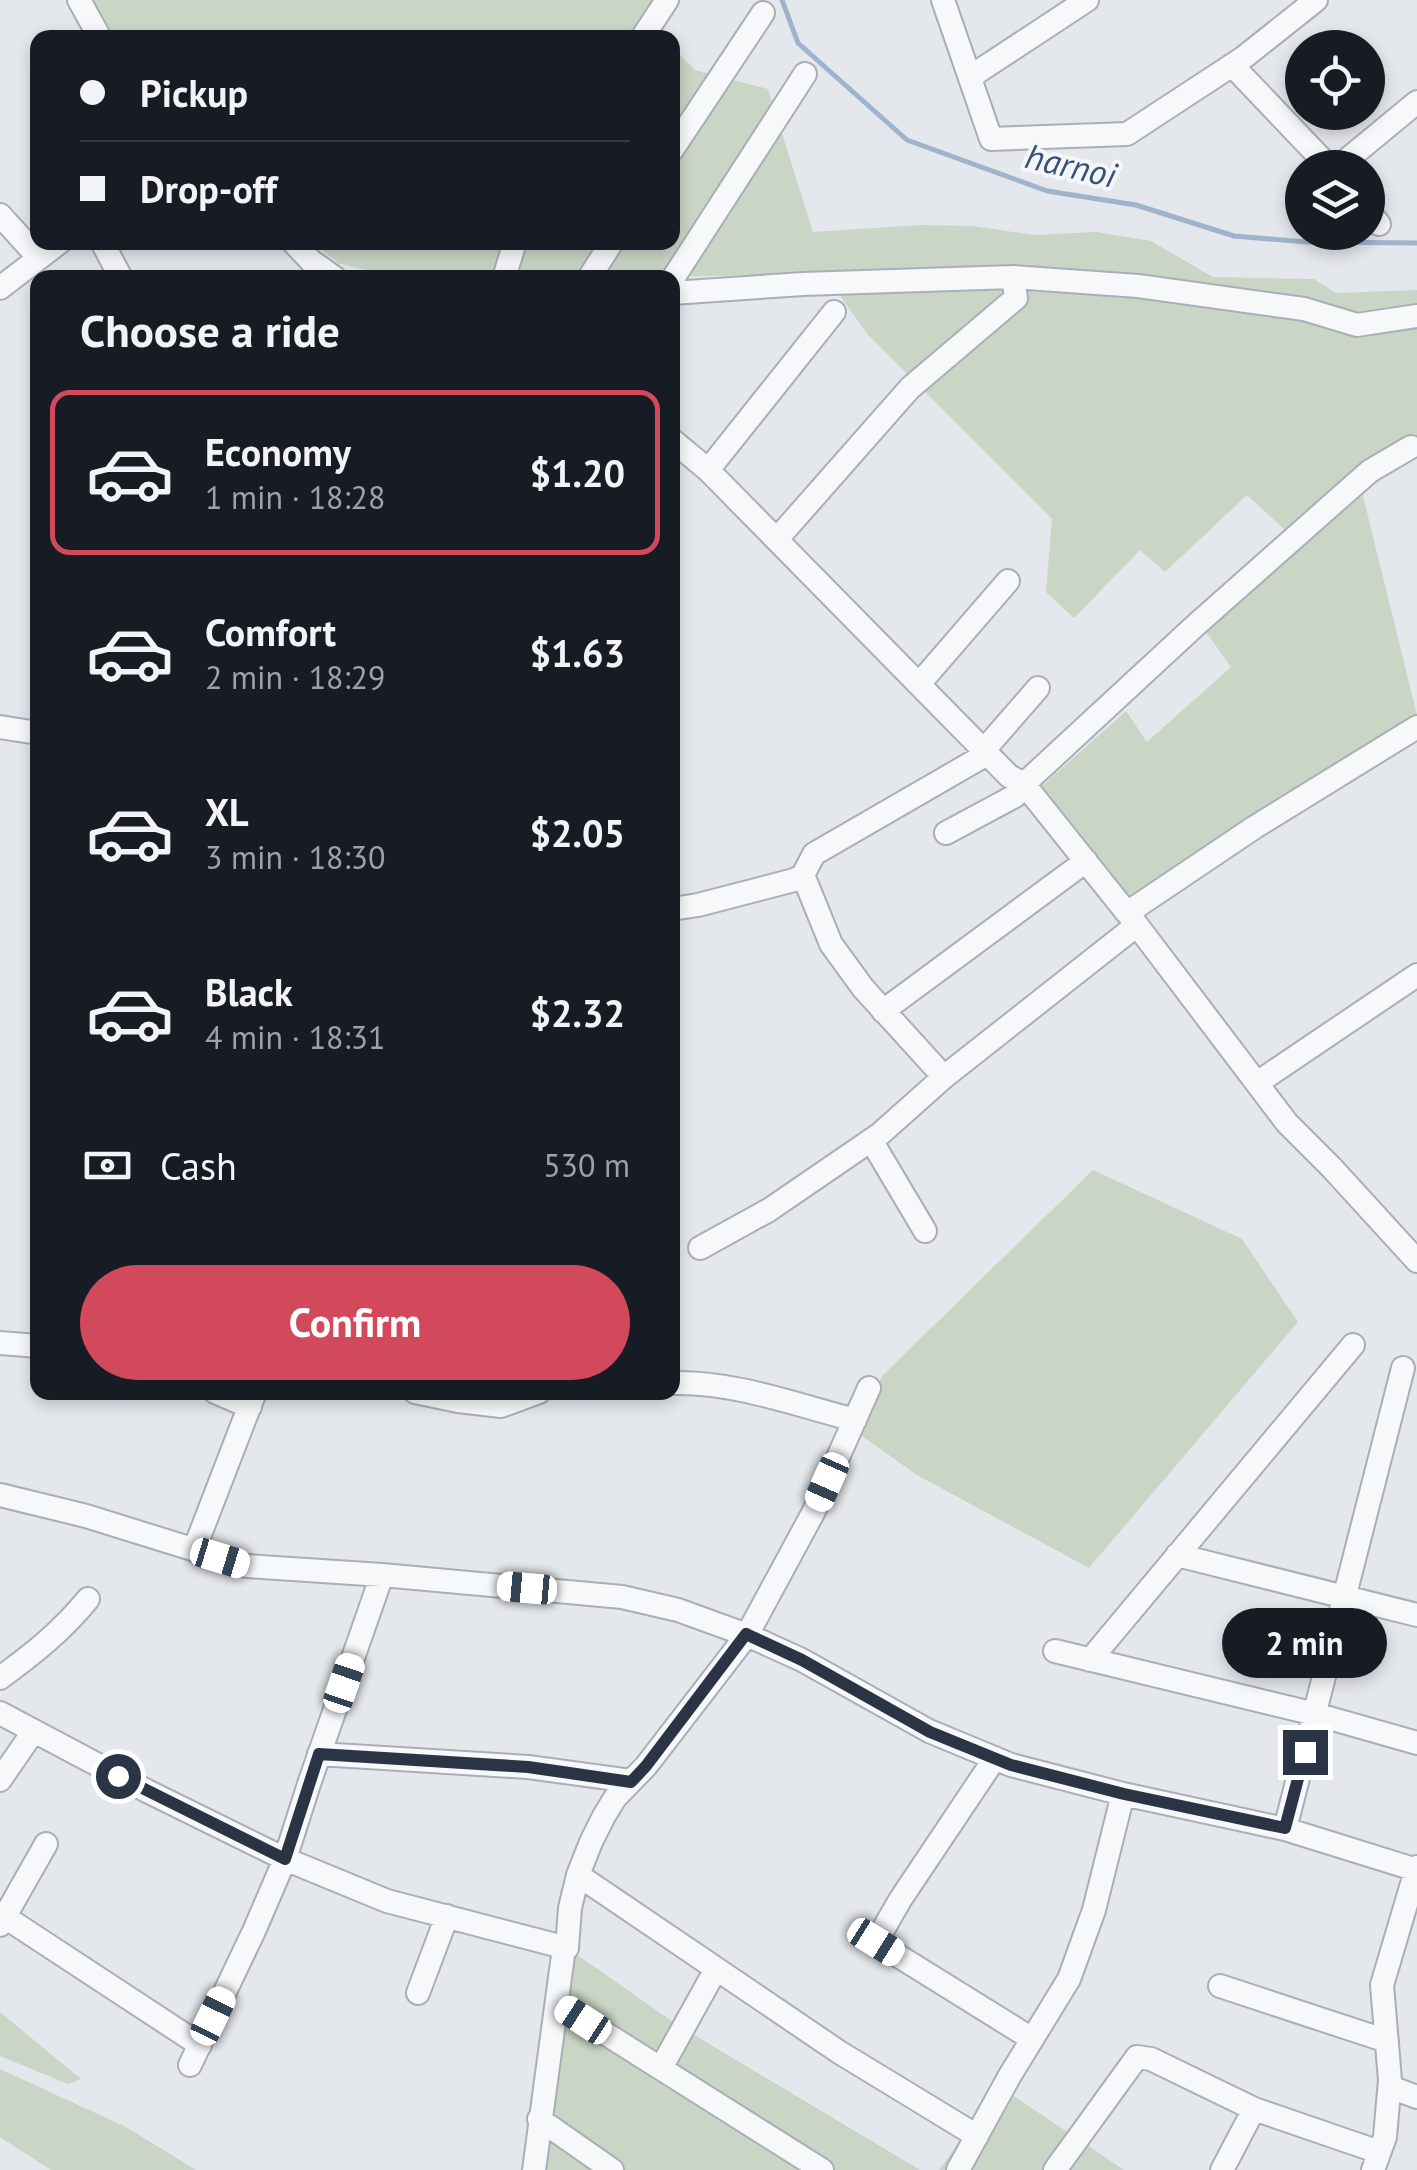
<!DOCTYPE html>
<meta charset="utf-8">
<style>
:root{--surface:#171b24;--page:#20242c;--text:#f1f3f6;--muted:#9ea1a6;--line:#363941;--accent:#d1495b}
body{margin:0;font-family:"PT Sans",sans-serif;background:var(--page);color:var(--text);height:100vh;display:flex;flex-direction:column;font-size:38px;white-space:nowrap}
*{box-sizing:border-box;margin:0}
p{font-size:32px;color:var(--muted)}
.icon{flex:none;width:55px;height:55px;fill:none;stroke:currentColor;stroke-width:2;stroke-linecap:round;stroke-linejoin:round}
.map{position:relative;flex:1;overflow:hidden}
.details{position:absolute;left:30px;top:270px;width:650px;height:1130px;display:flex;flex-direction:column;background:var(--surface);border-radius:20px;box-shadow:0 5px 15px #0003}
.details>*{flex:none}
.hud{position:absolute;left:30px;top:30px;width:650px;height:220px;border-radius:20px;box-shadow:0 5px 15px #0003;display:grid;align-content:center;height:220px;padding:0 50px;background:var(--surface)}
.controls{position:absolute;left:1285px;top:30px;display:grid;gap:20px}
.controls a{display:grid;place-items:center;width:100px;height:100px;border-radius:50%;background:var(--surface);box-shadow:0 5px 15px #0003;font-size:50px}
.end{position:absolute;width:45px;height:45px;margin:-22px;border:12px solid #2b3445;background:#fff;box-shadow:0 0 0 5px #fff}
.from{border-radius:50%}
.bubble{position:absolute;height:70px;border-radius:35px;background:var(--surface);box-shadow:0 5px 15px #0003;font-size:32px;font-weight:600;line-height:70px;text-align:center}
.car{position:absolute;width:30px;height:60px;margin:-30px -15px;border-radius:12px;box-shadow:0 0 8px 2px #0007;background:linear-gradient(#fff 24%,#345 0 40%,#fff 0 76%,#345 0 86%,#fff 0)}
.hud b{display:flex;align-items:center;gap:35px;height:95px;font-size:38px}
.hud b+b{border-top:2px solid var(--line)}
.hud i{width:25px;height:25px;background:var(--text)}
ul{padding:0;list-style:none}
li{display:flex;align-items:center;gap:30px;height:165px;margin:0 20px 15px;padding:0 30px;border:5px solid transparent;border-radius:20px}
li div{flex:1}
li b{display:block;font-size:38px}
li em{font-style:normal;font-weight:600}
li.on{border-color:var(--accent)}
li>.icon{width:90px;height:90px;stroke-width:1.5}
h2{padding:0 50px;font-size:45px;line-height:120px}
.pay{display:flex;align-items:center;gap:25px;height:110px;padding:0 50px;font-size:38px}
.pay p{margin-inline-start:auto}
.cta{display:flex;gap:20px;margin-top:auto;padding:20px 50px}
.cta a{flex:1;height:115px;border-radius:60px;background:var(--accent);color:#fff;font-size:40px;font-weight:600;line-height:115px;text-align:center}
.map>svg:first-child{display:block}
.green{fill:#c9d6c5}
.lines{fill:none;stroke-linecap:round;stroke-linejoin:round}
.stream{stroke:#9fb4cc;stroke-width:5}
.minor-casing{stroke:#a9aeb7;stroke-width:26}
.minor{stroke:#f7f8fa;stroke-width:22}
.route{stroke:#2b3445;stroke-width:12}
.labels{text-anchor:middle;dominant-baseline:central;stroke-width:8;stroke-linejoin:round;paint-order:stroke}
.water-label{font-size:35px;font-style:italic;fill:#34527a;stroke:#f4f6f9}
</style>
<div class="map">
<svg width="1417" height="2170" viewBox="0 0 1417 2170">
<rect width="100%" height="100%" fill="#e4e7ec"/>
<path class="green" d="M91 0H656L665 37H115Z
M673 48 695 70 768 89 813 232 920 225 973 226 1034 235 1097 232 1151 241 1213 277 1314 279 1336 293 1417 290V438L1414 434 1284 529 1247 495 1165 572 1140 550 1074 618 1046 592 1052 519 868 335 834 287 800 274 629 278 393 277 338 263 314 243 672 242Z
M1362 492 1417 715 1131 899 1042 786 1126 711 1147 742 1231 667 1204 629Z
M1093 1170 1242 1239 1298 1322 1089 1568 917 1475 858 1433 882 1376Z
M569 1949 676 2024 920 2170H544Z
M0 2012 81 2079 68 2084 0 2056Z
M0 2069 126 2127 196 2170H51L0 2137Z
M999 2086 1124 2170H939Z"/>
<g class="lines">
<path class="stream" d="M782 0 798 43 907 140 1047 191 1136 205 1234 236 1307 242 1417 243"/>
<defs>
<path id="minor" d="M79 0 100 38
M943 0 991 139 1127 134 1243 58 1316 0
M642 38 667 0
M1232 65 1330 168
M970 77 1087 0
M672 150 763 13
M1337 168 1417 102
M1368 211 1379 224
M0 215 39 258
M102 242 121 278
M293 242 311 261 335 278
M504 278 515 242
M589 278 612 242
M672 280 805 74
M0 288 60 242
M672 293 803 284 1013 277 1138 286 1304 309 1357 325 1417 316
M672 440 708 470 1009 776 1024 784 1197 624 1354 485 1370 471 1411 447
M708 470 834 312
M777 539 910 388 1016 298 1013 277
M919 684 1008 581
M0 727 38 733
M984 750 1038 688
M946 833 1015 796 1024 784 1127 913 1255 827 1417 727
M803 875 831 944 863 988 944 1077
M672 909 698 905 794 880 803 875 814 854 987 754
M1130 916 1287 1123 1332 1168 1417 1261
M883 1011 1086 861
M1257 1083 1417 975
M871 1140 925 1231
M700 1248 769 1210 880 1134 944 1077 1137 925
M0 1343 38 1346
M672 1383C733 1381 796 1405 855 1420
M215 1392 250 1407
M415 1392 458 1401 501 1406 539 1392
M0 1495 86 1516 247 1566 382 1575 622 1597 678 1610 747 1635 802 1660 929 1731 1011 1765 1123 1794 1285 1829 1417 1870
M194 1550 255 1392
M1177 1555 1417 1615
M1055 1651 1315 1714 1417 1743
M1090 1660 1353 1345
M0 1678C33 1654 62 1631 88 1599
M0 1713 147 1791 285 1859 387 1901 567 1948
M319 1754 528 1767 631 1781
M995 1758 900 1900 876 1942 1032 2039
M0 1780 33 1732
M1285 1829 1403 1368
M578 1875 839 2052 977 2136
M5 1917 200 2045
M0 1925 46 1844
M1220 1986 1387 2041
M418 1993 447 1916
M557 2003 822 2170
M190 2065 254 1931 285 1859 310 1781 382 1575
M661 2068 716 1969
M1390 2087 1417 2097
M539 2119 612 2170
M534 2170 564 1948H567L570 1908 578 1875 591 1842 604 1816 615 1798 646 1766 747 1635 813 1513 869 1388
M958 2170 1009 2077 1069 1979 1094 1910 1123 1794
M1055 2170 1137 2057 1151 2059 1254 2109 1379 2152
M1222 2170 1254 2109
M1373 2170 1385 2137 1390 2080 1382 1985 1417 1867"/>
</defs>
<use href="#minor" class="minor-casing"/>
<use href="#minor" class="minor"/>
</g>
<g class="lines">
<path class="route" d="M118 1776 285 1859 319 1754 528 1767 631 1782 646 1766 746 1634 802 1660 930 1732 1011 1765 1124 1794 1285 1828 1305 1752"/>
</g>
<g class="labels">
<g class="water-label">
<text transform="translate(1071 165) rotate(13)">harnoi</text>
</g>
</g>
</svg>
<div class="controls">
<a><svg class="icon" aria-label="locate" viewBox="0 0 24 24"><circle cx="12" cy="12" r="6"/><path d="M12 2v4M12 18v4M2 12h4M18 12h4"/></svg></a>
<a><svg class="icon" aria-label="layers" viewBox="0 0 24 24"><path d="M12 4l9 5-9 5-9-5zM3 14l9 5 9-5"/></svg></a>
</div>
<i class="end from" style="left:118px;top:1776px"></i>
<i class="end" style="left:1305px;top:1752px"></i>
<div class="bubble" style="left:1222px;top:1608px;width:165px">2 min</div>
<i class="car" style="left:827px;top:1482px;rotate:204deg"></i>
<i class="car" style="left:220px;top:1558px;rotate:107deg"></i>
<i class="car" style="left:527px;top:1588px;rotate:275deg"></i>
<i class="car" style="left:344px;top:1683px;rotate:19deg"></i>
<i class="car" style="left:876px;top:1942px;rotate:122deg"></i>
<i class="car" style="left:213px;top:2016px;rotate:26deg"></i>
<i class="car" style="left:583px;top:2020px;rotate:303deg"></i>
<div class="hud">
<b><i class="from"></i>Pickup</b>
<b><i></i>Drop-off</b>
</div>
<section class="details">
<h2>Choose a ride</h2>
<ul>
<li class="on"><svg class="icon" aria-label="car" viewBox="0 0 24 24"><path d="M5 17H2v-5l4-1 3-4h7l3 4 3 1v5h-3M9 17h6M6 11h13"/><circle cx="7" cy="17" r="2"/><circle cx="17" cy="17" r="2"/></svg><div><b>Economy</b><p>1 min · 18:28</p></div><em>$1.20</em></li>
<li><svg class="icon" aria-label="car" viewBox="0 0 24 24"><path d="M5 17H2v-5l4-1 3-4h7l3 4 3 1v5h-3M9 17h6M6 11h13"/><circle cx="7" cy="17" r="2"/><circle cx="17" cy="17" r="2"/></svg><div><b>Comfort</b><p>2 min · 18:29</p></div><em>$1.63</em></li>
<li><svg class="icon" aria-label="car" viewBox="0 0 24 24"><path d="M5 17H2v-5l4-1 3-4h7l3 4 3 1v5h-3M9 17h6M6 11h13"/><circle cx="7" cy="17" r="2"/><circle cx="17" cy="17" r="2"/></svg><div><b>XL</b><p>3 min · 18:30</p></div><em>$2.05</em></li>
<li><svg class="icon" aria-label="car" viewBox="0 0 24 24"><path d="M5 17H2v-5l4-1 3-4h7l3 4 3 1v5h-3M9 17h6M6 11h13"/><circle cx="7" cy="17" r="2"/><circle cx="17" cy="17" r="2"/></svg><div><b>Black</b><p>4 min · 18:31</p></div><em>$2.32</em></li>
</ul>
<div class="pay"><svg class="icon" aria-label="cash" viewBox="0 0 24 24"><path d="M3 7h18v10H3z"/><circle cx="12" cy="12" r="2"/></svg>Cash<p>530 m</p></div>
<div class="cta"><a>Confirm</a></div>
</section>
</div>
